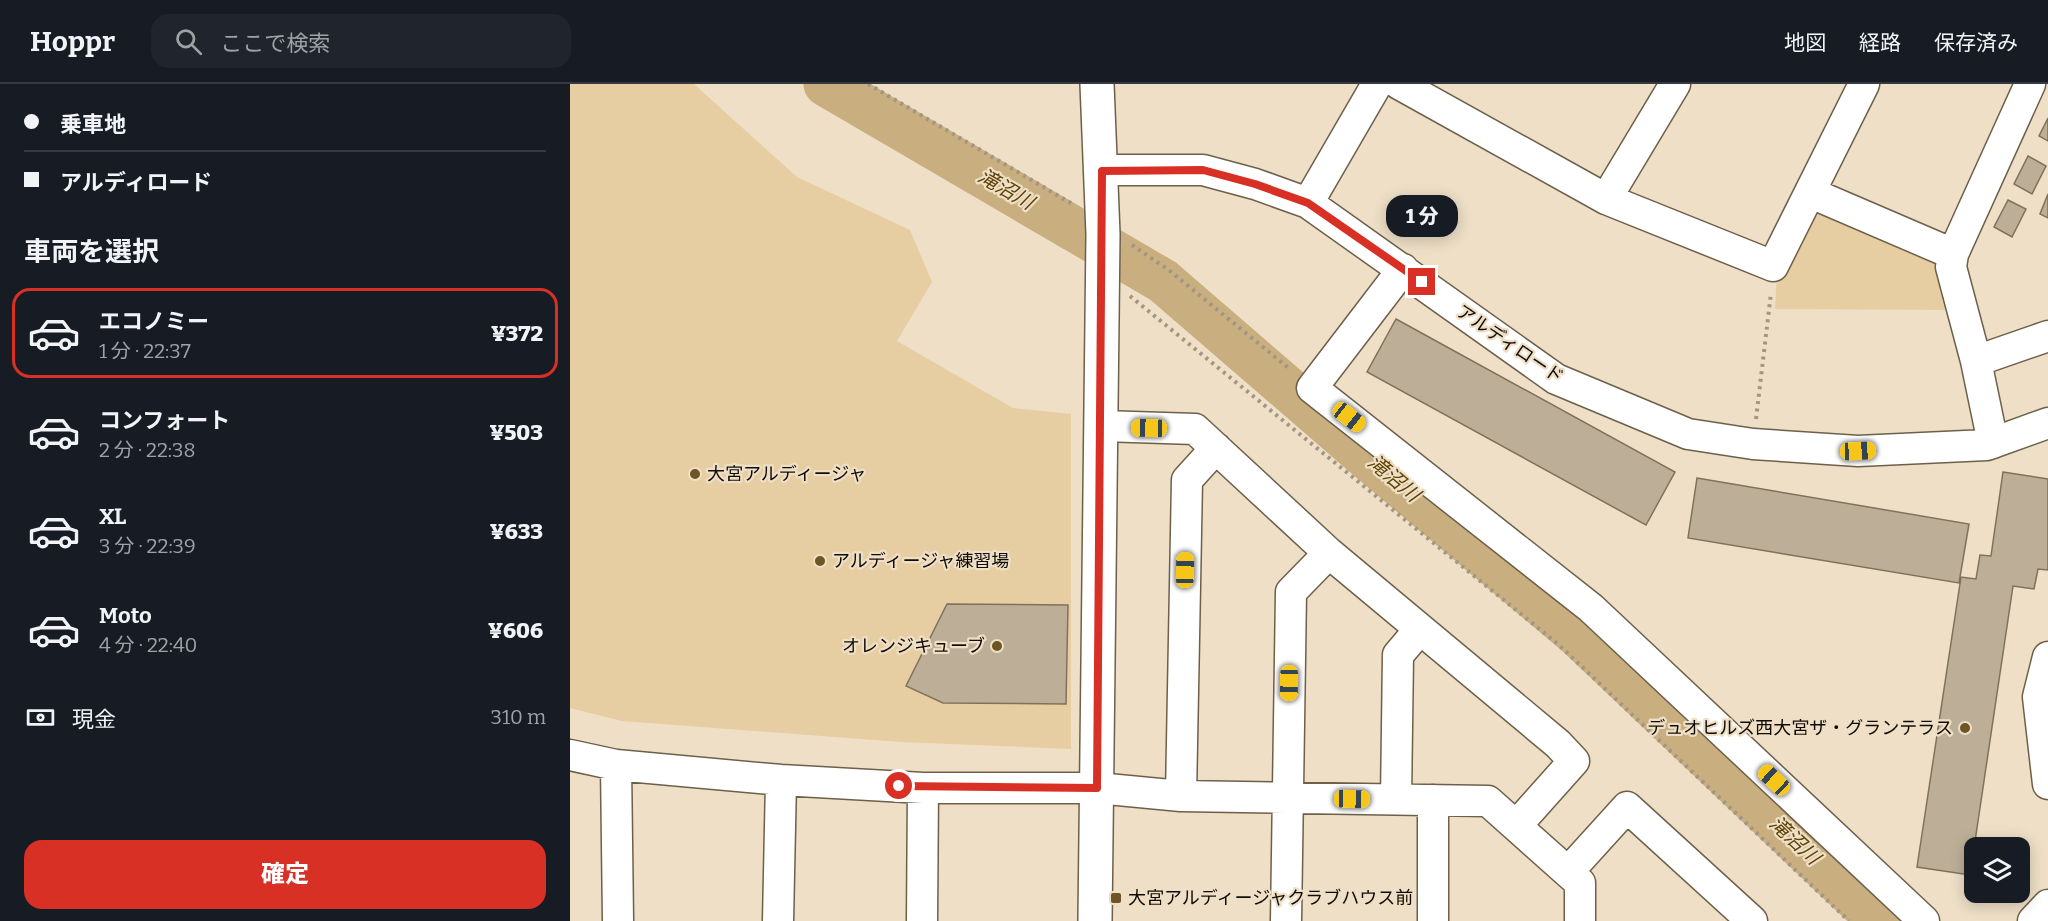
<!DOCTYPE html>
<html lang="ja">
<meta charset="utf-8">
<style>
:root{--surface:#171b24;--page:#20242c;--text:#f1f3f6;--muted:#9ea1a6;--line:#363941;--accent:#d93025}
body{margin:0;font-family:Bitter,"Noto Sans JP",serif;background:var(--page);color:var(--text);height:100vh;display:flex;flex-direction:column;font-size:22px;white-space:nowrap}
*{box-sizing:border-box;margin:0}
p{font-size:20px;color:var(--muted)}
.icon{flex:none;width:33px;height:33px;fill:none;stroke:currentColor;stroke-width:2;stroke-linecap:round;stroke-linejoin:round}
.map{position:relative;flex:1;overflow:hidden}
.details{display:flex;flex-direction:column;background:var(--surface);width:570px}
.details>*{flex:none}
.guide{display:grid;align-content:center;height:132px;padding:0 24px;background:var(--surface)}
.buttons{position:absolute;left:1394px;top:753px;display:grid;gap:12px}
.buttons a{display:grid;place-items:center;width:66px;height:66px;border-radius:12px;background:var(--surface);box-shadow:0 3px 15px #0003;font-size:30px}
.end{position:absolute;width:27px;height:27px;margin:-14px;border:8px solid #d93025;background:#fff;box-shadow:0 0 0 3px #fff}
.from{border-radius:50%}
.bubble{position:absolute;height:42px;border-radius:18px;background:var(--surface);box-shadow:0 3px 15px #0003;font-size:20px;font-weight:800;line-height:42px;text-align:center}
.car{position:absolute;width:18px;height:36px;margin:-18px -9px;border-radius:8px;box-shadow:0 0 4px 2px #0007;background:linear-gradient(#f5c518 24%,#345 0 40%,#f5c518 0 76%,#345 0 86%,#f5c518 0)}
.guide b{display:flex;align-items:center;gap:21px;height:57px;font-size:22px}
.guide b+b{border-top:2px solid var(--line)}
.guide i{width:15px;height:15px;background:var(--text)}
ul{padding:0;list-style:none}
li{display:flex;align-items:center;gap:18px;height:90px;margin:0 12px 9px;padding:0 12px;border:3px solid transparent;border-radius:18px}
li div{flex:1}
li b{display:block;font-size:22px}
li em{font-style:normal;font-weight:800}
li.current{border-color:var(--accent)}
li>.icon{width:54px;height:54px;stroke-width:1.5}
h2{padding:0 24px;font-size:27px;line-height:72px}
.pay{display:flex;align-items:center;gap:15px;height:66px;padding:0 24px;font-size:22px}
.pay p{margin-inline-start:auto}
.cta{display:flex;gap:12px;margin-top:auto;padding:12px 24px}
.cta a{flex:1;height:69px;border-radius:18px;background:var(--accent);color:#fff;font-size:24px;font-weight:800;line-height:69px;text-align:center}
header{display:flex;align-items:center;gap:36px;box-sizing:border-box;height:84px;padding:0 30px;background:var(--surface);border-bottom:2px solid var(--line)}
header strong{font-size:28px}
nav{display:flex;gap:33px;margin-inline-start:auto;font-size:21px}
.search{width:420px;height:54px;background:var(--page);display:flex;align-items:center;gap:15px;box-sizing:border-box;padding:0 21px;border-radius:18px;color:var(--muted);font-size:22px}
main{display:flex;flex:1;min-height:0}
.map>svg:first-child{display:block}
.green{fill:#e7cea2}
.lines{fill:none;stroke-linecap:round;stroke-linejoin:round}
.river{stroke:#c9ae7f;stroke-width:45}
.building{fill:#bdaf97;stroke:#7f725c;stroke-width:1.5}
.minor-casing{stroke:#6d604a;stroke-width:33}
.tertiary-casing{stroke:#6d604a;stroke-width:36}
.path{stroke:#a29683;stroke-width:4;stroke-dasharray:3 4.5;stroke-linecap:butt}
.minor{stroke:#fff;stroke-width:30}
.tertiary{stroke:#fff;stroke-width:33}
.route{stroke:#d93025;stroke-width:8}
.poi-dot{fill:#6d5526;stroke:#eedfc6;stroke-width:2}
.labels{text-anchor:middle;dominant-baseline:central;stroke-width:4.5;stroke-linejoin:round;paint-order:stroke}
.street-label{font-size:18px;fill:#100b04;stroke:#eedfc6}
.poi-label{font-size:18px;fill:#100b04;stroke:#eedfc6;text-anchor:start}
.water-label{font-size:20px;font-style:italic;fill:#5e4306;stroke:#eedfc6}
</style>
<header>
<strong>Hoppr</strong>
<div class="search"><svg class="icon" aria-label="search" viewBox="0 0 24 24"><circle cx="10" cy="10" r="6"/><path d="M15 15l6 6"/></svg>ここで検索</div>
<nav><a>地図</a><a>経路</a><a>保存済み</a></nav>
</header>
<main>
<section class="details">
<div class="guide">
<b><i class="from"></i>乗車地</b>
<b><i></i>アルディロード</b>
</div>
<h2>車両を選択</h2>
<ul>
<li class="current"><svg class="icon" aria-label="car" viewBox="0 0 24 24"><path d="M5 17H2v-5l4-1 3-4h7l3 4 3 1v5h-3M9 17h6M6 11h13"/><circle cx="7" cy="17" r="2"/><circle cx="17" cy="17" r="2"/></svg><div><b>エコノミー</b><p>1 分 · 22:37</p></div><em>¥372</em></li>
<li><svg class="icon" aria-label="car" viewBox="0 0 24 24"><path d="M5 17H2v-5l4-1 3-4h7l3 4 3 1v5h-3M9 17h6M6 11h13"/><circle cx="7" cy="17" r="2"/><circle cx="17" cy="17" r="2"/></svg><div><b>コンフォート</b><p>2 分 · 22:38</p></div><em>¥503</em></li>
<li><svg class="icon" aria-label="car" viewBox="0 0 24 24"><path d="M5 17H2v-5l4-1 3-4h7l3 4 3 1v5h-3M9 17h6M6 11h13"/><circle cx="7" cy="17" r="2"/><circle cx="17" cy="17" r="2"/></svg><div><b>XL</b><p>3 分 · 22:39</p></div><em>¥633</em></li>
<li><svg class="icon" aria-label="car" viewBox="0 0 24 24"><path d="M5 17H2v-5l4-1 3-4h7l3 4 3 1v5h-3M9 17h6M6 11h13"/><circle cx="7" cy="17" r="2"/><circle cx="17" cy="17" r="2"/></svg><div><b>Moto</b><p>4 分 · 22:40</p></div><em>¥606</em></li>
</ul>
<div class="pay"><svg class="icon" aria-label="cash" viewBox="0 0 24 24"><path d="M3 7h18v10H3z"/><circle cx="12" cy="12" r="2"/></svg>現金<p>310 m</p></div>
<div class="cta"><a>確定</a></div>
</section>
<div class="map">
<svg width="1478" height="837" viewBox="0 0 1478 837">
<rect width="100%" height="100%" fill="#eedfc6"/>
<path class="green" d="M0 0H124L227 93 340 146 362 198 327 257 443 324 501 330V665L331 658 52 637 0 624Z
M1251 122 1363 168 1384 226 1205 225 1207 189 1238 126Z"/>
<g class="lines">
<path class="river" d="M256 0 593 197 798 374 1007 550 1310 837"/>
</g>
<path class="building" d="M1478 34V57L1469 52Z
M1458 72 1476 82 1462 110 1444 100Z
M1478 110V134L1470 130Z
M1438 116 1456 125 1442 153 1424 143Z
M826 235 1105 388 1076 441 797 288Z
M1433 388 1478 395V486L1468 485 1464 505 1443 502 1400 791 1347 783 1391 493 1406 495 1410 471 1421 472Z
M1127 394 1399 440 1389 499 1118 454Z
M377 520 498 521 496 620 373 619 336 602Z"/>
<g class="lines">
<defs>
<path id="minor" d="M829 0 1036 115 1203 182 1294 0
M532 86H633L685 100 738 119 986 295 1118 350 1183 360 1288 367 1417 361 1478 339
M1241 109 1383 170
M1036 115 1105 0
M738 119 807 0
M833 185 742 304 1021 524 1354 837
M1406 277 1478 252
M532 342 625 345 759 469 988 660 1004 677 946 742
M1423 359 1406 277 1381 183 1383 170 1460 0
M1478 573 1468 613 1478 700
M0 671 46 681 211 696 353 704H527L611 712 918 717 1010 799V837
M46 681 48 837
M611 712 617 396 646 364
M826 715 828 571 850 545
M863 716V837
M998 788 1057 723 1182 837
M208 837 211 696
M352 837 353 704
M716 837 721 508 759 469
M1463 837 1478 821"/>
<path id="tertiary" d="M525 837 533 150 527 0"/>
</defs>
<use href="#minor" class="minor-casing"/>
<use href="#tertiary" class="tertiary-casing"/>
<path class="path" d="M298 0 504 121
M562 161 600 187 721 286
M560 212 989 561 1279 837
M1186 335 1201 209"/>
<use href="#minor" class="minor"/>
<use href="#tertiary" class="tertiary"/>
</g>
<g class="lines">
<path class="route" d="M329 702 527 704 532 87 633 86 685 100 738 119 852 198"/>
</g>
<g class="poi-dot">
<circle cx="125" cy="390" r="6"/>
<circle cx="250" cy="477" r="6"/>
<circle cx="427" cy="562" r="6"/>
<circle cx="1395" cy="644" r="6"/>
<rect x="540" y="808" width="12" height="12" rx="3"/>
</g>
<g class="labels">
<g class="street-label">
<text transform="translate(940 260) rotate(34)">アルディロード</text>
</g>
<g class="poi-label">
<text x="137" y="390">大宮アルディージャ</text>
<text x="262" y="477">アルディージャ練習場</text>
<text x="415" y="562" text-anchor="end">オレンジキューブ</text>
<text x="1383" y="644" text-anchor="end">デュオヒルズ西大宮ザ・グランテラス</text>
<text x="558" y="814">大宮アルディージャクラブハウス前</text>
</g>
<g class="water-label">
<text transform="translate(436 105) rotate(30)">滝沼川</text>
<text transform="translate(824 394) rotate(40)">滝沼川</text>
<text transform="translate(1225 756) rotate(43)">滝沼川</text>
</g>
</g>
</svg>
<div class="buttons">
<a><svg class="icon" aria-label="layers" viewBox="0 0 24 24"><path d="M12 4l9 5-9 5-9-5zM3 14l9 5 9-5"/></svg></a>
</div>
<i class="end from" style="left:329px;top:702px"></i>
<i class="end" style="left:852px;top:198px"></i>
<div class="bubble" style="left:816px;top:111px;width:72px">1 分</div>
<i class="car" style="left:779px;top:333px;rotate:128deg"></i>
<i class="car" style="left:579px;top:344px;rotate:271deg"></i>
<i class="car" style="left:1288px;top:367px;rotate:87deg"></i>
<i class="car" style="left:615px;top:486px;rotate:1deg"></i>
<i class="car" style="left:719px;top:599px;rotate:181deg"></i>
<i class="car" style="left:1204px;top:696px;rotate:313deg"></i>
<i class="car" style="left:782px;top:715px;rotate:91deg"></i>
</div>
</main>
